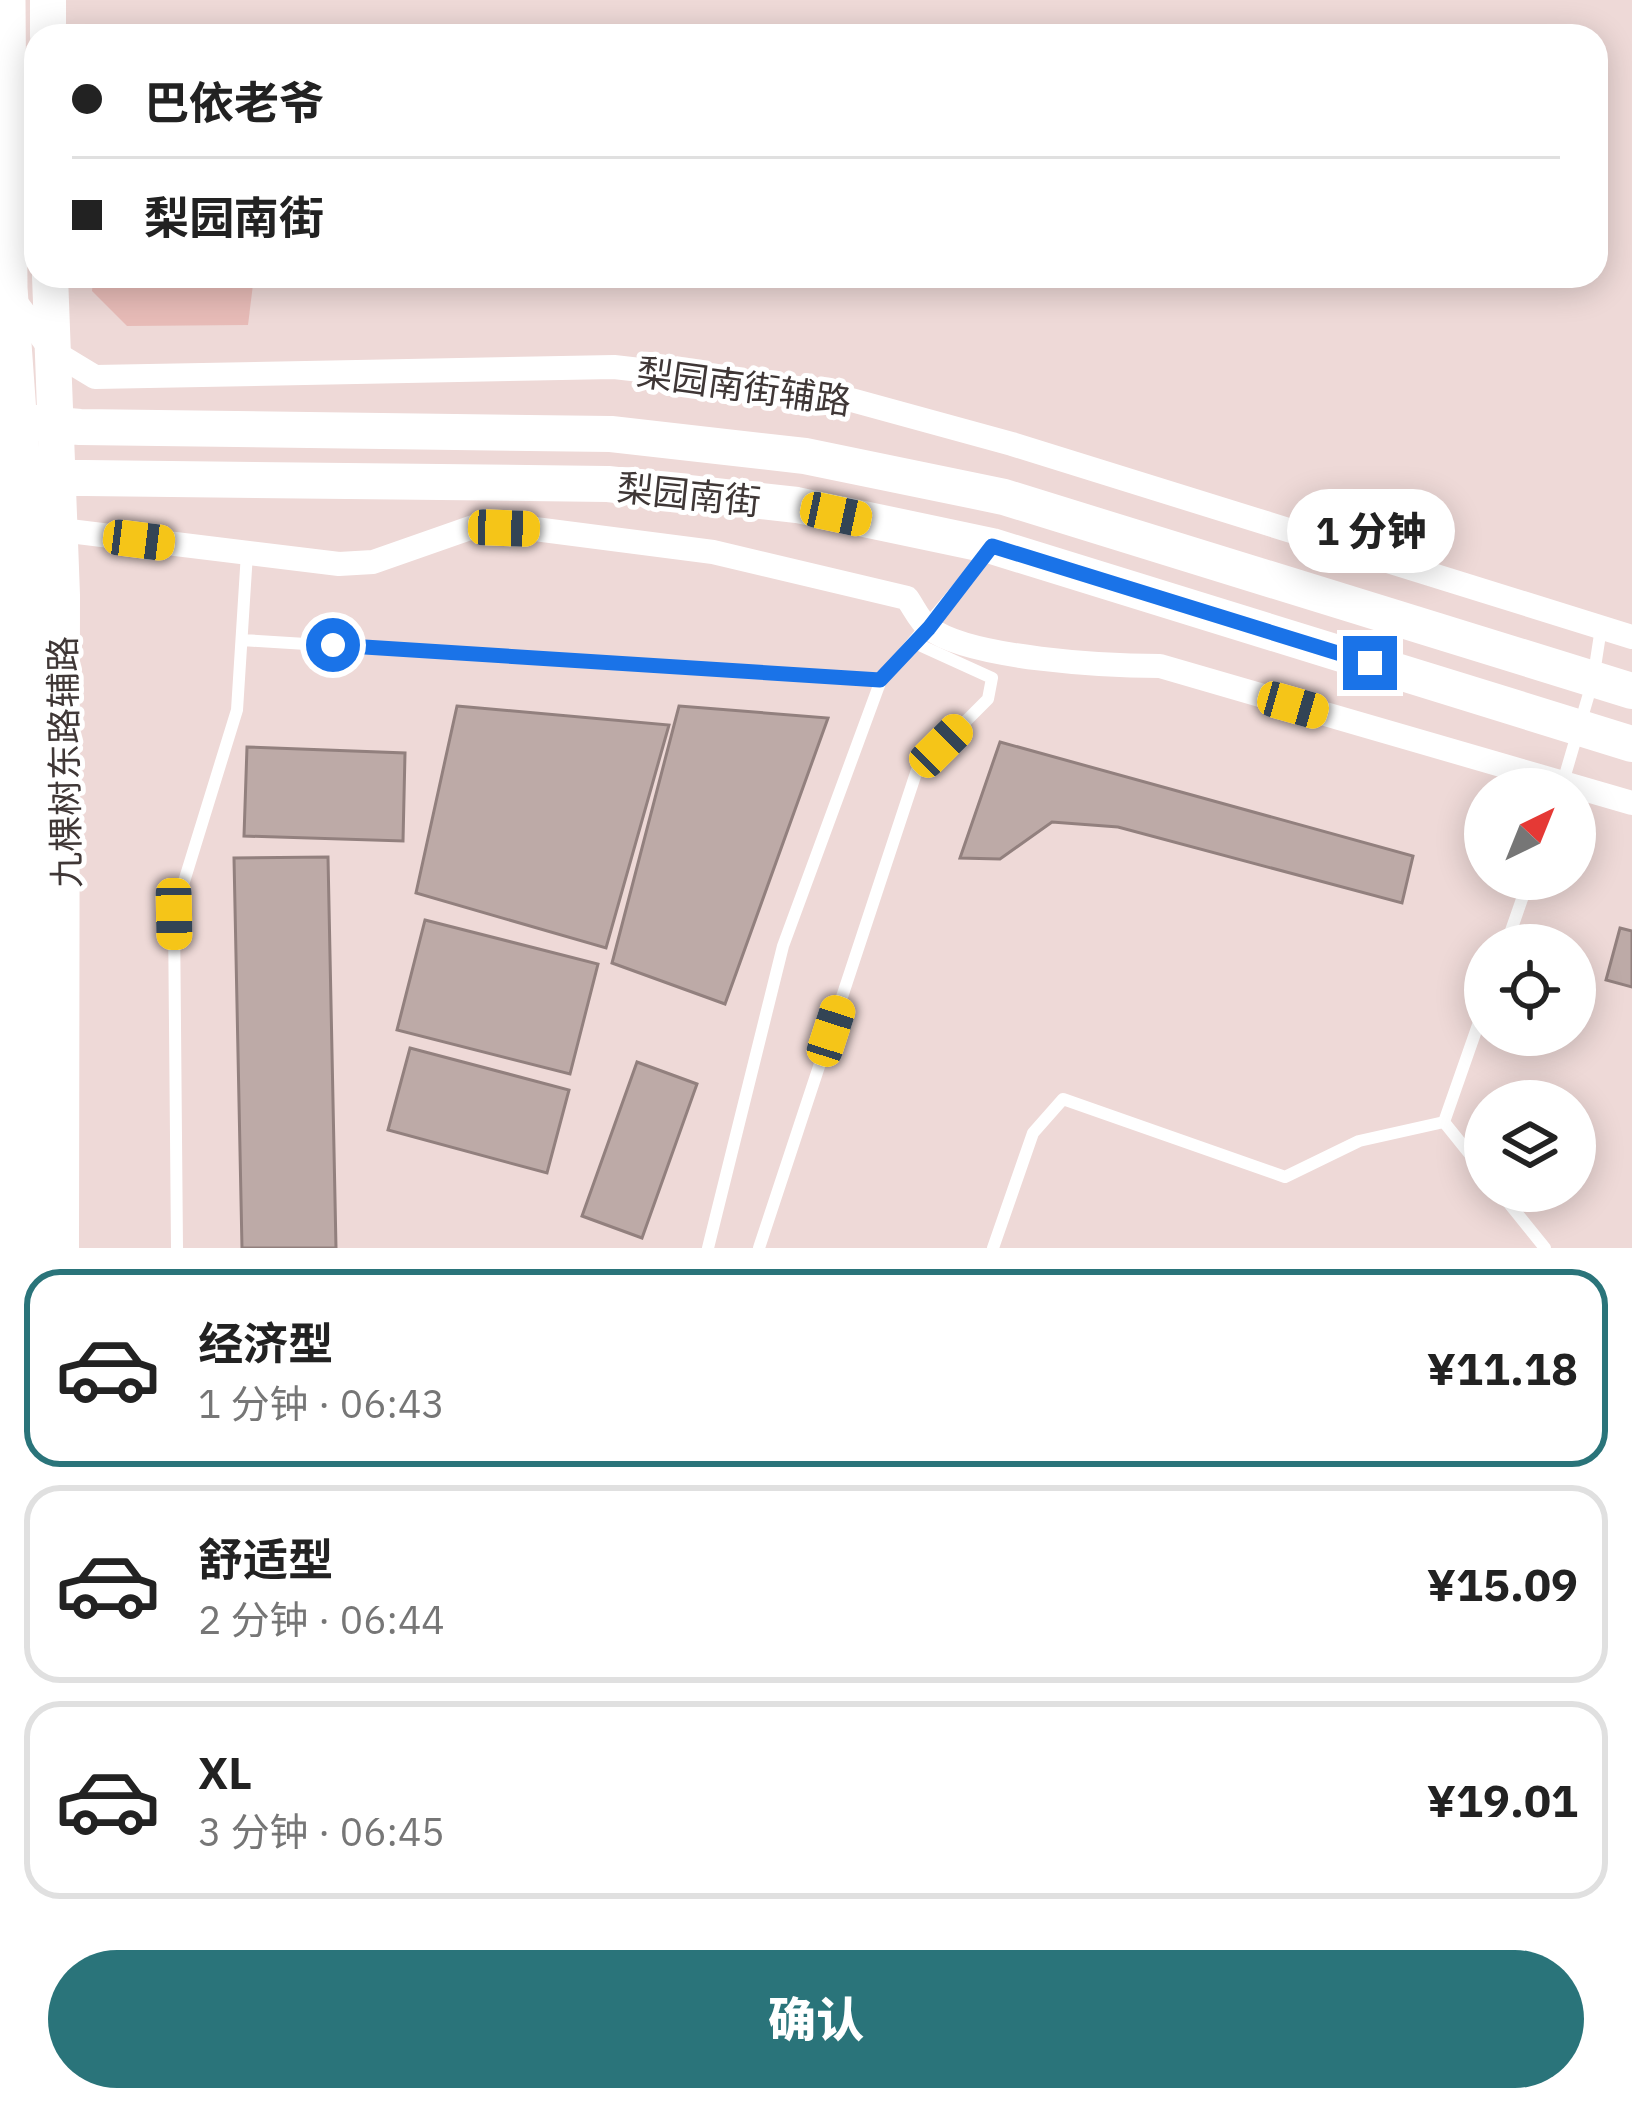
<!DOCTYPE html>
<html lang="zh">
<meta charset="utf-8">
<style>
:root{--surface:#fff;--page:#f2f2f2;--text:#222;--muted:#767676;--line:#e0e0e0;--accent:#2a747a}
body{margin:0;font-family:"IBM Plex Sans","Noto Sans SC",sans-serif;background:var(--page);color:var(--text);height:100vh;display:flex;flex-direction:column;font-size:45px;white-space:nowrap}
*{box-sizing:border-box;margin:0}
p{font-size:39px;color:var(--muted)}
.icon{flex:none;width:66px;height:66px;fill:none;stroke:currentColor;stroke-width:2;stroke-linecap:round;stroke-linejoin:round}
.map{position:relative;height:1248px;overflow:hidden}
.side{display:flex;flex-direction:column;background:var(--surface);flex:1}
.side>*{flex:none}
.top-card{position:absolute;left:24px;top:24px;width:1584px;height:264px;border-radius:36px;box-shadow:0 6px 30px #0003;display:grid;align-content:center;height:264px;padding:0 48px;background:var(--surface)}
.needle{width:78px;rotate:43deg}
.fabs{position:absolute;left:1464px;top:768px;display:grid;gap:24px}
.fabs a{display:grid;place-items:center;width:132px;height:132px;border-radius:50%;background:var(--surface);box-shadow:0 6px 30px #0003;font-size:60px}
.end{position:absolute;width:54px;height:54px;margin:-27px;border:15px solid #1a73e8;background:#fff;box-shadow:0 0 0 6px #fff}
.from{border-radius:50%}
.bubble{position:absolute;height:84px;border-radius:42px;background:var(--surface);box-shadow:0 6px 30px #0003;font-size:39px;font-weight:800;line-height:84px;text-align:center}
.car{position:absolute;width:36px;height:72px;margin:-36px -18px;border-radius:15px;box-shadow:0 0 9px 3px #0007;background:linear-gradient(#f5c518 24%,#345 0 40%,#f5c518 0 76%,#345 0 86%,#f5c518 0)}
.top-card b{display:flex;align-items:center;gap:42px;height:114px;font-size:45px}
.top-card b+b{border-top:3px solid var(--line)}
.top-card i{width:30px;height:30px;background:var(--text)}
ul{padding:21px 0 0;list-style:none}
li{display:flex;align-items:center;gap:36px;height:198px;margin:0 24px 18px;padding:0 24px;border:6px solid var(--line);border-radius:36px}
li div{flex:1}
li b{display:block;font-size:45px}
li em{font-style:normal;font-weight:800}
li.selected{border-color:var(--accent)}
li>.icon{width:108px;height:108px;stroke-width:1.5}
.action{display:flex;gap:24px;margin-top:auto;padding:24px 48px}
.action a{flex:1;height:138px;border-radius:72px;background:var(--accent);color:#fff;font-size:48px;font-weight:800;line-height:138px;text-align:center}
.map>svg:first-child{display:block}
.green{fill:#e7bbb7}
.building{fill:#bdaaa7;stroke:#92807e;stroke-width:3}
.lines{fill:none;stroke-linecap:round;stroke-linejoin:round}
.lane{stroke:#fff;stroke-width:12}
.street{stroke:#fff;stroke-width:24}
.secondary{stroke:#fff;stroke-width:36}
.highway{stroke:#fff;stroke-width:45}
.route{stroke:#1a73e8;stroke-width:15}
.labels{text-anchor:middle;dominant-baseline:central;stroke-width:10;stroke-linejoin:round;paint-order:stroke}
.street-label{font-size:36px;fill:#3f3736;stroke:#fff}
</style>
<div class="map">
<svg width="1632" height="1248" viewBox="0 0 1632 1248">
<rect width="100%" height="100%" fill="#eed9d7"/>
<path class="green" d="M94 276H254L248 325 127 326 92 291Z"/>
<path class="building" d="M457 706 669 725 606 948 416 893Z
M679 706 828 718 725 1004 612 963Z
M1000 742 1413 856 1402 903 1118 827 1052 822 1000 859 960 858Z
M247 747 405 753 403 841 244 836Z
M328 857 336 1248H242L234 858Z
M425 920 598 964 570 1074 397 1030Z
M1620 928 1632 931V987L1606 980Z
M410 1048 569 1090 547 1173 388 1130Z
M637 1062 697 1084 642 1238 582 1216Z"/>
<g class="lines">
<path class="lane" d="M242 640 881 680
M1563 782 1593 680 1601 628
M1506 945 1529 879
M1444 1122 1485 1005
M1499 1191 1545 1248
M177 1248 174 914 237 710 247 553
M708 1248 783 946 881 680 988 552
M759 1248 917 770 988 699 992 678 915 643
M993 1248 1033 1133 1063 1099 1285 1177 1359 1141 1444 1122 1485 1173"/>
<path class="street" d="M14 300 52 351 95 377 614 367 815 390 1012 444 1632 637
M45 528 339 564 373 562 473 527 535 529 713 552 907 598C913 606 920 622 929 628 970 659 1108 666 1160 666L1632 803"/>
<path class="secondary" d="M48 0V36
M50 276 62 595 61 1248
M0 420 80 427 611 434 805 456 1004 497 1632 691
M0 477 608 484 797 505 992 546 1632 744"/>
<path class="highway" d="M3 0 5 288 22 525V1248"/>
</g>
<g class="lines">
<path class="route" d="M333 645 880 680 929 628 992 546 1370 663"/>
</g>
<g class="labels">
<g class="street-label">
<text transform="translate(744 386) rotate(8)">梨园南街辅路</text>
<text transform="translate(689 494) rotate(6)">梨园南街</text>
<text transform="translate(64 762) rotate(-91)">九棵树东路辅路</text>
</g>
</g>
</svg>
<div class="fabs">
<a><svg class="needle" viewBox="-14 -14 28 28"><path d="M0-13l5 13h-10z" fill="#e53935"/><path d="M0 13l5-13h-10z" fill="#767676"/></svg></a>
<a><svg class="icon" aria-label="locate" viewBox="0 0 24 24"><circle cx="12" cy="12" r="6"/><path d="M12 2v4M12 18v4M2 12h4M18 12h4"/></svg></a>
<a><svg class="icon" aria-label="layers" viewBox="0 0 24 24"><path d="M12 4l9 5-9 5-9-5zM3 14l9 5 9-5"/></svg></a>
</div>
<i class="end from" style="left:333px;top:645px"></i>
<i class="end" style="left:1370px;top:663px"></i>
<div class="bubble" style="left:1287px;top:489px;width:168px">1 分钟</div>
<i class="car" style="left:836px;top:514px;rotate:102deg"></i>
<i class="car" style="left:504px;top:528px;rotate:92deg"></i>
<i class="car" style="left:139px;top:540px;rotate:97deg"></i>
<i class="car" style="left:1293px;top:705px;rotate:106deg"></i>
<i class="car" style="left:941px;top:746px;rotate:45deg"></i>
<i class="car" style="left:174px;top:914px;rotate:179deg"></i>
<i class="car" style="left:831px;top:1031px;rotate:18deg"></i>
<div class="top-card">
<b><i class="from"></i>巴依老爷</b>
<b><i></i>梨园南街</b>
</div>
</div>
<section class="side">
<ul>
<li class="selected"><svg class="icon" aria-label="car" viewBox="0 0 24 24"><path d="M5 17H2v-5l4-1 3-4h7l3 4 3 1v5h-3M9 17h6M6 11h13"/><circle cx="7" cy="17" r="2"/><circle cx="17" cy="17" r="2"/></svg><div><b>经济型</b><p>1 分钟 · 06:43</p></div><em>¥11.18</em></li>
<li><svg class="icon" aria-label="car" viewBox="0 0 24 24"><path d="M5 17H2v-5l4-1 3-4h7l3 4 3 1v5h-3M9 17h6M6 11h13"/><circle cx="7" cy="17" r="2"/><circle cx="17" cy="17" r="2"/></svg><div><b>舒适型</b><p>2 分钟 · 06:44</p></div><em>¥15.09</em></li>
<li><svg class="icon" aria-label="car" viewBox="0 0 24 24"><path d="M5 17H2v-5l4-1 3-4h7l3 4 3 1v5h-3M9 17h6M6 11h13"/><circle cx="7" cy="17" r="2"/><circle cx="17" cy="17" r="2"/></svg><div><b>XL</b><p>3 分钟 · 06:45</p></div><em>¥19.01</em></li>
</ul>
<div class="action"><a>确认</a></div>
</section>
